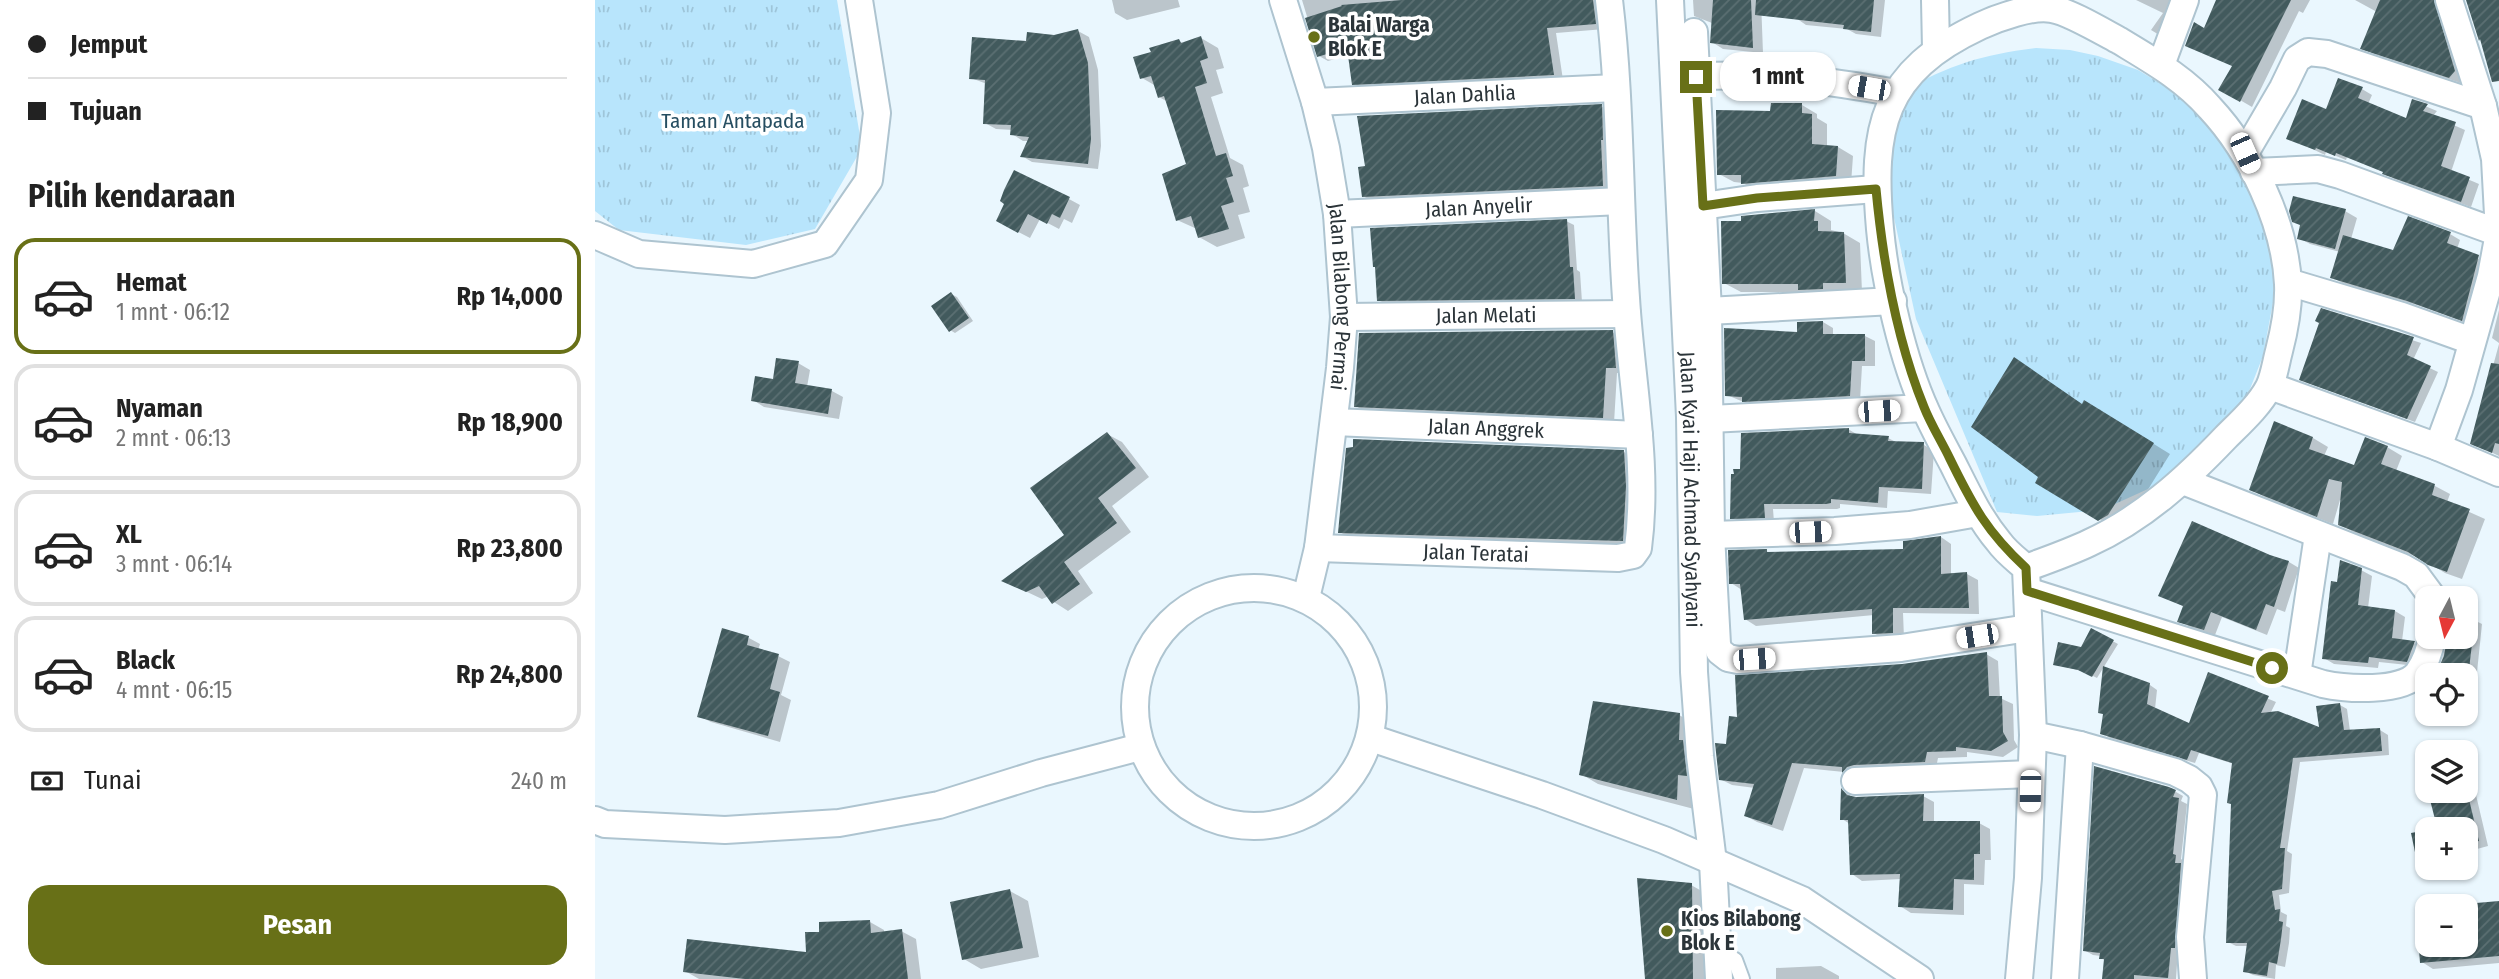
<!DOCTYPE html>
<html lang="id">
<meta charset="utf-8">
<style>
:root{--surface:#fff;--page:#f2f2f2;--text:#222;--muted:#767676;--line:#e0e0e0;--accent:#687017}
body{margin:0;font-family:"Fira Sans Condensed",sans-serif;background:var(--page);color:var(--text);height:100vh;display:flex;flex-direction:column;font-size:26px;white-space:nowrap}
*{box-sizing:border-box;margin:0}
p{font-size:23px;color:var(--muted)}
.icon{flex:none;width:38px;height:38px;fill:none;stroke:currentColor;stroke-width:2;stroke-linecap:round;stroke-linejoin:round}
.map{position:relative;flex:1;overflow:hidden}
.details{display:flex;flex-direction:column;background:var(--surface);width:595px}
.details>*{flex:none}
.banner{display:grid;align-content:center;height:154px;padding:0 28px;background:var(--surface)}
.needle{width:46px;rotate:187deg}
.buttons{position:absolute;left:1820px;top:586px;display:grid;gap:14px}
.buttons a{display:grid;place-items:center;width:63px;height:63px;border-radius:14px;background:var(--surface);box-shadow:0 2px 5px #0004;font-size:35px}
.end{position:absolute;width:32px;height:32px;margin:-16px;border:9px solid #687017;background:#fff;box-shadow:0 0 0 4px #fff}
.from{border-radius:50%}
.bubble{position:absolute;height:49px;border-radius:21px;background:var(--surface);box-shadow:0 2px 5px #0004;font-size:23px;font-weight:700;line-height:49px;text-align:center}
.car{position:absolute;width:21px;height:42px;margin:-21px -10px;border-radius:9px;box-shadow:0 0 5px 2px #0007;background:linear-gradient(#fff 24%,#345 0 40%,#fff 0 76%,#345 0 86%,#fff 0)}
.banner b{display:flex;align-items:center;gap:24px;height:66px;font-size:26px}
.banner b+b{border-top:2px solid var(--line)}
.banner i{width:18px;height:18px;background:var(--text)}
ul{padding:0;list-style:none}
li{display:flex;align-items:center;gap:21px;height:116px;margin:0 14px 10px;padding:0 14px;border:4px solid var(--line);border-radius:21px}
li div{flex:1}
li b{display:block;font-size:26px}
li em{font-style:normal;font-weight:700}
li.selected{border-color:var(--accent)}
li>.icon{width:63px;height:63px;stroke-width:1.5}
h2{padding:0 28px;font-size:32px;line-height:84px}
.pay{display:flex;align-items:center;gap:18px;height:77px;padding:0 28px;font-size:26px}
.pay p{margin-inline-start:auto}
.button{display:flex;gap:14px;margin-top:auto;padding:14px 28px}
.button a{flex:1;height:80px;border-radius:21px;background:var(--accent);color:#fff;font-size:28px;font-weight:700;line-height:80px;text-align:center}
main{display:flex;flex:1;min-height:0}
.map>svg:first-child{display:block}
.park{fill:url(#park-tufts)}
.shadow{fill:#0003}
.building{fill:url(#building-hatch)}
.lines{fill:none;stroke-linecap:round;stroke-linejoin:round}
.service-casing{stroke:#aec4d0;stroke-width:18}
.minor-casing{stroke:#aec4d0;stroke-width:30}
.service{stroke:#fff;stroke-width:14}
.minor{stroke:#fff;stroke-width:26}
.route{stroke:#687017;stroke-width:9}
.poi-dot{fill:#687017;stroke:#fff;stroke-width:2.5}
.labels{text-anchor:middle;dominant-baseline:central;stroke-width:7;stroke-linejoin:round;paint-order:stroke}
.poi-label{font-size:21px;font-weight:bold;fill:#2b3439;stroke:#fff;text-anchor:start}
.street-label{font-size:21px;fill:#2b3439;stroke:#fff}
.park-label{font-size:21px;fill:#264e61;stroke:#fff}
</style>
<main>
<section class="details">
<div class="banner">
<b><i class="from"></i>Jemput</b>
<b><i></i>Tujuan</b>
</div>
<h2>Pilih kendaraan</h2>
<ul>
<li class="selected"><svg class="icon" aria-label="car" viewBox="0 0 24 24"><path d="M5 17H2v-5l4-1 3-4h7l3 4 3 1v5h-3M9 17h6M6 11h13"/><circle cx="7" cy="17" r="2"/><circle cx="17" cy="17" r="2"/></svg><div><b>Hemat</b><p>1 mnt · 06:12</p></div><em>Rp 14,000</em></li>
<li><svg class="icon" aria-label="car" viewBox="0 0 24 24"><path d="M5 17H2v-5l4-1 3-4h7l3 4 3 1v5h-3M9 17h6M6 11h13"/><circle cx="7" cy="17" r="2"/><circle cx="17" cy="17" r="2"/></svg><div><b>Nyaman</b><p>2 mnt · 06:13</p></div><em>Rp 18,900</em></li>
<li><svg class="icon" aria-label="car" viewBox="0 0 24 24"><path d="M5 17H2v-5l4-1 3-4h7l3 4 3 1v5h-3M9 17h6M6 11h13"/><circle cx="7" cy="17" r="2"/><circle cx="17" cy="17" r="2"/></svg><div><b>XL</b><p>3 mnt · 06:14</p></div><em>Rp 23,800</em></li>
<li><svg class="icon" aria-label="car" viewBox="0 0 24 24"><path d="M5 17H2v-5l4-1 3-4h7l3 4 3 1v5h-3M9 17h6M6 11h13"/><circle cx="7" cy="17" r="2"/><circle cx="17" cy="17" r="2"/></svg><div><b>Black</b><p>4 mnt · 06:15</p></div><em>Rp 24,800</em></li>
</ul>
<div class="pay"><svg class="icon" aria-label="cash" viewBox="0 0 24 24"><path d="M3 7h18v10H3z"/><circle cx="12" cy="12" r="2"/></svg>Tunai<p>240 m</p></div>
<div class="button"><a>Pesan</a></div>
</section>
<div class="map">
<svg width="1904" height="979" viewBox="0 0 1904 979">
<defs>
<pattern id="park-tufts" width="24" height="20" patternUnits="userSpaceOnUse" patternTransform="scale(1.75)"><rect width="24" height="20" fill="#b8e5fc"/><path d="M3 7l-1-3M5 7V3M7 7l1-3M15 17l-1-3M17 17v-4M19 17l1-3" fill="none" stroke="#9ec5d9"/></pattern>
<pattern id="building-hatch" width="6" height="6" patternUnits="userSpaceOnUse" patternTransform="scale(1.75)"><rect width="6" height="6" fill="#425a5d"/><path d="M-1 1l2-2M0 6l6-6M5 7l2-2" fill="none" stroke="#5b6f72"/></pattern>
</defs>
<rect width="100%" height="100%" fill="#eaf7fe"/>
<path class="park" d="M0 0H242L267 148 220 229 151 245 24 230 0 211Z
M1441 48 1475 50 1503 56 1543 70 1588 97 1650 168 1676 239 1680 292 1668 356 1655 389 1638 417 1564 484 1520 504 1495 511 1442 516 1402 512 1321 319 1288 167 1309 91C1353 65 1390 54 1441 48Z"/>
<path class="shadow" d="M517 0H583L585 7 532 20 520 13Z
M707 0H1009L1010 29 961 33 968 80 768 89 759 83 754 55 733 61 724 56Z
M1098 0H1166L1168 53 1128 49 1117 42V23L1099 16Z
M1203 0H1290L1286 37 1261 34 1252 29 1211 25 1201 18Z
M1541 0H1586L1566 36 1556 30 1568 13Z
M1623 0H1715L1708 13 1704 11 1657 107 1626 89 1639 66 1610 30Z
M1760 0H1835L1849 8 1870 77 1866 83 1778 54 1768 48 1782 12Z
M483 31 494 37 503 70 506 146 503 169 437 162 427 156 434 141H428L417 134 418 130 401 129 390 123 392 84 376 78 433 43Z
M606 38 623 48 629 68 621 70 628 93 616 97 635 158 648 165 654 186 648 188 655 212 643 215 650 238 622 247 604 237 602 229 582 220 593 165 573 102 564 97 561 86 547 78 584 41 589 44Z
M1767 89 1777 95 1773 104 1812 120 1818 101 1842 111 1838 116 1870 130 1856 172 1884 184 1876 207 1799 179 1790 172 1752 157 1751 160 1731 152 1730 155 1694 138Z
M1207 105 1222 114V118L1232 124V147H1243L1258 156 1256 184 1163 192 1148 183 1139 182 1124 174 1177 113Z
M1006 106 1016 112 1018 191 778 202 768 196Z
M474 199 485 205 477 223 469 219 464 229 445 219 435 238 414 227 412 203Z
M1220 211 1236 221V230L1248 233 1265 243 1267 292H1146L1129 283 1148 218Z
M1750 211 1762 218 1756 239 1799 252 1855 234 1865 240 1862 249 1893 263 1877 325 1825 306 1747 283 1737 277 1745 252 1715 244 1704 238Z
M971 221 979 225 982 270 985 272 987 302 791 304 783 300Z
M356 294 362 297 378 321 360 333 355 330Z
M1727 310 1826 343 1818 360 1843 372 1820 422 1713 383 1726 323Z
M1904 310V343L1897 338Z
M1228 322 1238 328V336H1270L1280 341V366H1267L1265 401 1158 406 1132 395 1204 334Z
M1017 332 1029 338 1032 373H1022L1019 423 772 413 761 406Z
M1904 344V456L1877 443Z
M1420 359 1488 405 1507 412 1575 454 1531 525 1522 529 1442 483 1446 477Z
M203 363 215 370 212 387 237 391 248 397 244 419 169 407 158 400Z
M1253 429 1263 435 1293 438 1303 443 1329 445 1339 451 1336 494 1293 491 1292 508 1245 504V508L1242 509H1178L1179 522 1147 523 1137 518 1147 470Z
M512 434 527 442 554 477 517 506 536 532 483 571 498 593 473 611 459 602 454 596 447 599 409 581 471 535Z
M1718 438 1733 447 1729 456 1760 468 1792 447 1807 456 1801 471 1840 486 1855 494 1852 502 1890 519 1867 579 1850 573 1827 559 1760 533 1744 524 1747 501 1745 500 1738 524 1671 498 1656 489Z
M1029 452 1040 459 1039 547 756 539 745 532Z
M1346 537 1356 544V575L1372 574 1383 580 1384 614 1308 613 1309 638 1290 640 1279 633V615L1161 626 1150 619 1147 590 1136 583 1171 551 1177 554 1309 551Z
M1674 556 1694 562 1704 568 1690 612 1682 609 1672 635 1627 617 1620 635 1595 627 1585 621 1590 607 1565 595Z
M1766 570 1777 576 1773 608 1800 611 1810 617 1807 641 1819 643 1829 649 1822 666 1784 662 1783 668 1739 664 1729 658 1743 584Z
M1871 619 1879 620 1887 624 1881 682 1871 681V676L1843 674 1853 637H1871Z
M1497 630 1523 644 1502 678 1490 672 1460 664 1487 649Z
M154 638 165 644 163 650 183 656 195 662 186 695 196 700 185 742 116 722 104 716Z
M1391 654 1403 661 1405 698 1418 704 1419 740 1423 747 1408 757 1372 752V757L1343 758 1341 768 1259 778 1249 772 1209 768 1188 831 1162 822 1151 816 1160 788 1137 785 1125 779 1133 746 1144 718 1307 665Z
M1614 674 1681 702 1675 714 1726 730 1745 705 1752 709 1755 731 1785 730 1793 735 1794 755 1705 762 1692 851 1697 854 1694 893 1684 895 1686 912 1692 915 1691 926 1695 928 1694 943 1690 967 1681 965 1680 979 1658 975 1650 971 1654 946H1641L1633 942 1639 764 1604 753 1600 763 1515 738 1507 733 1509 715 1505 712 1555 685 1562 690 1560 709 1595 725Z
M1084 715 1102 725 1099 809 1003 784 986 774Z
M1574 788 1588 796 1586 801 1592 804 1586 859 1589 861 1581 979H1522L1514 963 1506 958V956L1498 955 1489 950Z
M1871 789 1881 795 1893 846 1871 852V830L1844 829 1862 791H1871Z
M1248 791 1259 798 1328 796 1339 802V823H1384L1395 829 1396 860H1390L1389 885 1369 884V915L1316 913 1305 906 1306 879 1267 881 1257 874 1255 824 1247 819Z
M1832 831V861L1823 856 1818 835Z
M1096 885 1119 898 1120 979H1052Z
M415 891 433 901 444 957 386 969 369 959Z
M1869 897 1880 904 1904 907V963L1838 969 1827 962 1825 937H1832V945H1871V906H1835L1834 900Z
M275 922 289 930V933L306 931 321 939 326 979H104L90 971 212 954 226 934Z
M1226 966 1244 976V979H1181V968Z"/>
<path class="building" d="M807 0H998L1001 24 952 28 959 75 757 85 752 48 722 57 710 18 747 6 746 5Z
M1118 0H1156L1158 48 1115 43Z
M1161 0H1279L1276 32 1248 29 1249 25 1160 15Z
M1621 0H1696L1645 102 1623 90 1637 66 1590 46 1599 22 1609 28Z
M1785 0H1839L1860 71 1854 78 1765 49Z
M1871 0H1904V81L1897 82 1885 39 1884 41Z
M483 29 493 63 496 139 493 164 425 157 434 137 415 135 416 125 388 124 390 80 374 79 377 37 431 41 432 32 459 35Z
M606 36 613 58 605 61 612 83 600 87 621 156 631 153 638 176 631 178 639 202 626 206 634 229 603 238 596 216 581 221 567 174 591 164 569 96 563 98 556 76 545 79 538 57 556 52 554 48 584 39 586 43Z
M1743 78 1768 87 1763 98 1811 118 1817 99 1833 104 1828 111 1861 122 1846 166 1875 177 1866 202 1787 174 1788 172 1741 153 1740 156 1721 148 1720 150 1691 139 1707 99 1731 109Z
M1176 103H1207V113L1217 114V144L1243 146 1241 176 1146 184V175H1122L1121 110 1175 111Z
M1007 104 1008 140H1006L1008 186 767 197 763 167 770 166 762 116Z
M419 170 475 197 465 218 457 214 452 224 433 214 423 233 401 221 409 204 405 201 409 190Z
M1698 196 1751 209 1740 249 1702 239 1705 225 1697 222 1694 211Z
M1220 209 1219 221H1223V231L1249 232 1251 283H1228V289L1203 290V284H1127L1126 221H1146V216Z
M1813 216 1856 232 1852 243 1884 255 1867 321 1812 301 1735 278 1748 235 1798 250Z
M972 219 975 267H978L980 299 782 301 780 267H778L775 228Z
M356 292 374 318 354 332 336 306Z
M1726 308 1819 337 1812 355 1836 366 1812 419 1704 380 1724 323 1720 321Z
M1228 321V334H1270V361H1257L1255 396 1147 402V397L1130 396 1129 328 1202 332V322Z
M1018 330 1021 368H1011L1008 418 759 407 764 333Z
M1419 357 1487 404 1489 400 1559 443 1513 515 1506 519 1503 521 1440 483 1443 477 1376 427Z
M181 358 204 361 200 383 237 389 233 414 156 401 160 376 178 379Z
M1896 363 1904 364V444L1900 443 1897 453 1875 444Z
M1679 421 1718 437 1714 449 1759 465 1770 437 1793 446 1786 464 1840 484 1837 495 1875 509 1852 572 1833 565 1813 552 1743 525 1747 482 1734 479 1722 517 1654 490Z
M1254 428V433L1294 436 1293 441 1329 442 1327 489 1284 487 1283 503 1236 499V503L1231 504H1169L1170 518 1135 519 1136 474H1139L1138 469H1145L1146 433Z
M512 432 541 468 503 498 522 523 469 562 485 584 457 604 444 586 431 592 406 581 469 535 435 488Z
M758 439 1029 450 1031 486 1028 541 743 533 751 448 758 447Z
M1597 521 1675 555 1694 561 1679 607 1671 604 1661 630 1616 612 1609 630 1582 622 1588 606 1563 596Z
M1346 536V574L1372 572 1374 608H1298V633L1277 634V609L1149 620 1145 584H1134L1133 550 1172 549V552L1308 549V541Z
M1745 560 1767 568 1763 605 1800 610 1797 638 1820 641 1812 662 1774 657 1773 663 1727 659 1736 581 1742 582Z
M1871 617 1880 618 1873 678 1871 676 1841 674 1849 656 1852 637H1871Z
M127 628 154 636 152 645 184 654 175 689 185 692 173 736 102 717Z
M1496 628 1519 640 1497 677 1483 670 1458 665 1463 642 1486 647Z
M1392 652 1394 696H1407L1408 732 1413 741 1396 751 1361 747V751L1332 752 1330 762 1259 765 1252 767 1247 773V767L1197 763 1177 825 1149 816 1159 784 1124 780 1120 743 1131 744 1134 716 1142 717 1140 675 1307 664Z
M1508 666 1555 683 1552 704 1594 723 1613 672 1674 696 1666 713 1683 711 1724 727 1721 706 1745 703 1749 730 1785 728 1787 751 1698 758 1685 848H1690L1687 889 1677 891 1680 910 1685 909 1684 921 1688 922 1686 939 1682 964 1674 962 1672 976 1648 972 1652 943H1631L1636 804 1632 803 1637 763 1596 750 1592 760 1505 734 1508 714 1503 713Z
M998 701 1085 713 1084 740H1088L1092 776 1083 775 1082 800 984 775Z
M1499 766 1574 787 1581 790 1578 797 1584 798 1578 854 1581 855 1580 863H1586L1580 948H1576L1573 978 1539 975V979H1507L1509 959H1504L1505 953 1488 951Z
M1871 787 1884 841 1871 844V830H1832L1842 827 1834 796 1854 791H1871Z
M1246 788 1252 795 1261 797 1329 794 1328 821H1385V854H1379V880L1359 879 1358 910 1303 907 1305 874 1255 875 1253 820H1245Z
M1832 830V854L1821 857 1816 833Z
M1042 878 1097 883 1098 979H1050Z
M415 889 428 948 367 960 355 902Z
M1869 895 1870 904 1904 901V956L1825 963 1823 936 1832 935V945H1871V906H1833L1832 898Z
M275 920 276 933 307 929 313 979H150L88 972 92 939 211 952 210 932H224V922Z"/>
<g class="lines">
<defs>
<path id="service" d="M1123 950 1140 960 1147 979"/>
<g id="minor">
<path id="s1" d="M688 0 720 102 731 148 742 214 749 317 745 368 723 548 711 598"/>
<path id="s2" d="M1075 0 1095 417 1099 672 1105 756 1118 862 1124 979"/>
<path d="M1340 0 1341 49"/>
<path d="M1099 32 1113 311 1116 535 1122 644 1124 651 1133 658 1143 660 1306 648 1433 628"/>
<path d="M1566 65 1590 0"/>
<path d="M1101 77C1168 72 1236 81 1301 93"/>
<path id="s3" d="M720 102 1021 88"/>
<path d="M1650 153 1688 88 1702 59 1713 52 1732 54 1888 106"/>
<path d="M1659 172 1723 169 1745 175 1904 233"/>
<path d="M1108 206 1162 198 1281 189"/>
<path id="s4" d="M742 214 1026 201"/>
<path d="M0 235 44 254 158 264 230 244 274 180 282 113 264 0"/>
<path d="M1693 282 1807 316 1877 341"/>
<path d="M1113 311 1298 301"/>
<path id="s5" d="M749 317 1032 314"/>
<path d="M1675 386 1843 447 1904 473"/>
<path d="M1115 419 1329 408"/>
<path id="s6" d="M739 422 1044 435"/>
<path d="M1843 447 1864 390 1896 276 1904 233 1900 159 1888 106 1854 0"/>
<path d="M1588 481 1807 567 1821 575 1838 598"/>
<path d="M1116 535 1240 531 1315 525 1383 513"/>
<path id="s7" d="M723 548 1023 558 1038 555 1043 548C1054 465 1036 381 1031 298 1024 199 1026 99 1014 0"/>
<circle cx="659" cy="707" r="119"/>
<path d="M1432 591 1728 684C1751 689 1807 693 1823 673 1831 662 1835 649 1837 637"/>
<path d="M1702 675 1723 535"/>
<path d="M1438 735 1485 745 1580 772 1594 779 1604 787 1608 795 1595 937 1598 979"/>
<path d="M776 738 947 795 1069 840 1207 900 1325 979"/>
<path d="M1260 781 1436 774"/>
<path d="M0 820 10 824 130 830 244 823 344 805 446 773 545 747"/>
<path d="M1424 979 1433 878 1438 735 1431 568C1422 560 1411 552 1404 542 1384 518 1372 492 1358 464 1349 447 1339 429 1331 411 1308 361 1290 283 1285 229 1276 127 1287 72 1385 26 1402 18 1438 5 1457 9 1473 11 1510 33 1525 41 1558 61 1590 79 1615 108 1656 152 1690 223 1693 284 1694 307 1690 328 1684 351 1681 362 1679 377 1674 387 1664 406 1645 423 1630 438 1590 480 1547 519 1494 543 1473 553 1452 560 1431 568"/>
<path d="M1470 979 1485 745"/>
</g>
</defs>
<use href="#service" class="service-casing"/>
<use href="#minor" class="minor-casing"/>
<use href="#service" class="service"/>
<use href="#minor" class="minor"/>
</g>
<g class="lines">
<path class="route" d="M1101 77 1108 206 1162 198 1281 189C1288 263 1301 338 1329 407 1336 425 1347 442 1355 459 1378 506 1392 532 1431 568L1432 591 1677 668"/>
</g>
<g class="poi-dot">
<circle cx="719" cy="37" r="7"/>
<circle cx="1072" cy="931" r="7"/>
</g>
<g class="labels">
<g class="poi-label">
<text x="733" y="25">Balai Warga<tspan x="733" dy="24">Blok E</tspan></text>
<text x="1086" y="919">Kios Bilabong<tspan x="1086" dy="24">Blok E</tspan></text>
</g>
<g class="street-label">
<text stroke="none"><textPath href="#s3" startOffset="150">Jalan Dahlia</textPath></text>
<text stroke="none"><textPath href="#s4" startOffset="142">Jalan Anyelir</textPath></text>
<text stroke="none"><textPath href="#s1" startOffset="304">Jalan Bilabong Permai</textPath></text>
<text stroke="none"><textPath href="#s5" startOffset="142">Jalan Melati</textPath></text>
<text stroke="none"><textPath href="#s6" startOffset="152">Jalan Anggrek</textPath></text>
<text stroke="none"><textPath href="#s2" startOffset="490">Jalan Kyai Haji Achmad Syahyani</textPath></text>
<text stroke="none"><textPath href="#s7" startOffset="158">Jalan Teratai</textPath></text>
</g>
<g class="park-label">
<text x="138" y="121">Taman Antapada</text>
</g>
</g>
</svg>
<div class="buttons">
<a><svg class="needle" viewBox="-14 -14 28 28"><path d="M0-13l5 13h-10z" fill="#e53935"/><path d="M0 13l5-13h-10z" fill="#767676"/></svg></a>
<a><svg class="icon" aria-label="locate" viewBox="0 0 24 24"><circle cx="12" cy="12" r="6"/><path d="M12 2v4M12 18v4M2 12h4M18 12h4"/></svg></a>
<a><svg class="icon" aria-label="layers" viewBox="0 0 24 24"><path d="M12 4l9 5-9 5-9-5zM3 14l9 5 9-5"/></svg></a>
<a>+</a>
<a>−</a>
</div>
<i class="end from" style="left:1677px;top:668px"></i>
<i class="end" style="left:1101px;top:77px"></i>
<div class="bubble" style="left:1125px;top:52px;width:116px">1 mnt</div>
<i class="car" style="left:1274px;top:88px;rotate:280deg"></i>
<i class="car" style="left:1650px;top:153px;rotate:156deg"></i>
<i class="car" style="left:1284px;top:411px;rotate:86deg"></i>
<i class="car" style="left:1215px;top:532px;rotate:88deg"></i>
<i class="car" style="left:1382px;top:636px;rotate:261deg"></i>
<i class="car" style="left:1159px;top:659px;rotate:86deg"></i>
<i class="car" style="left:1435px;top:791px;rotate:181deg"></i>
</div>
</main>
